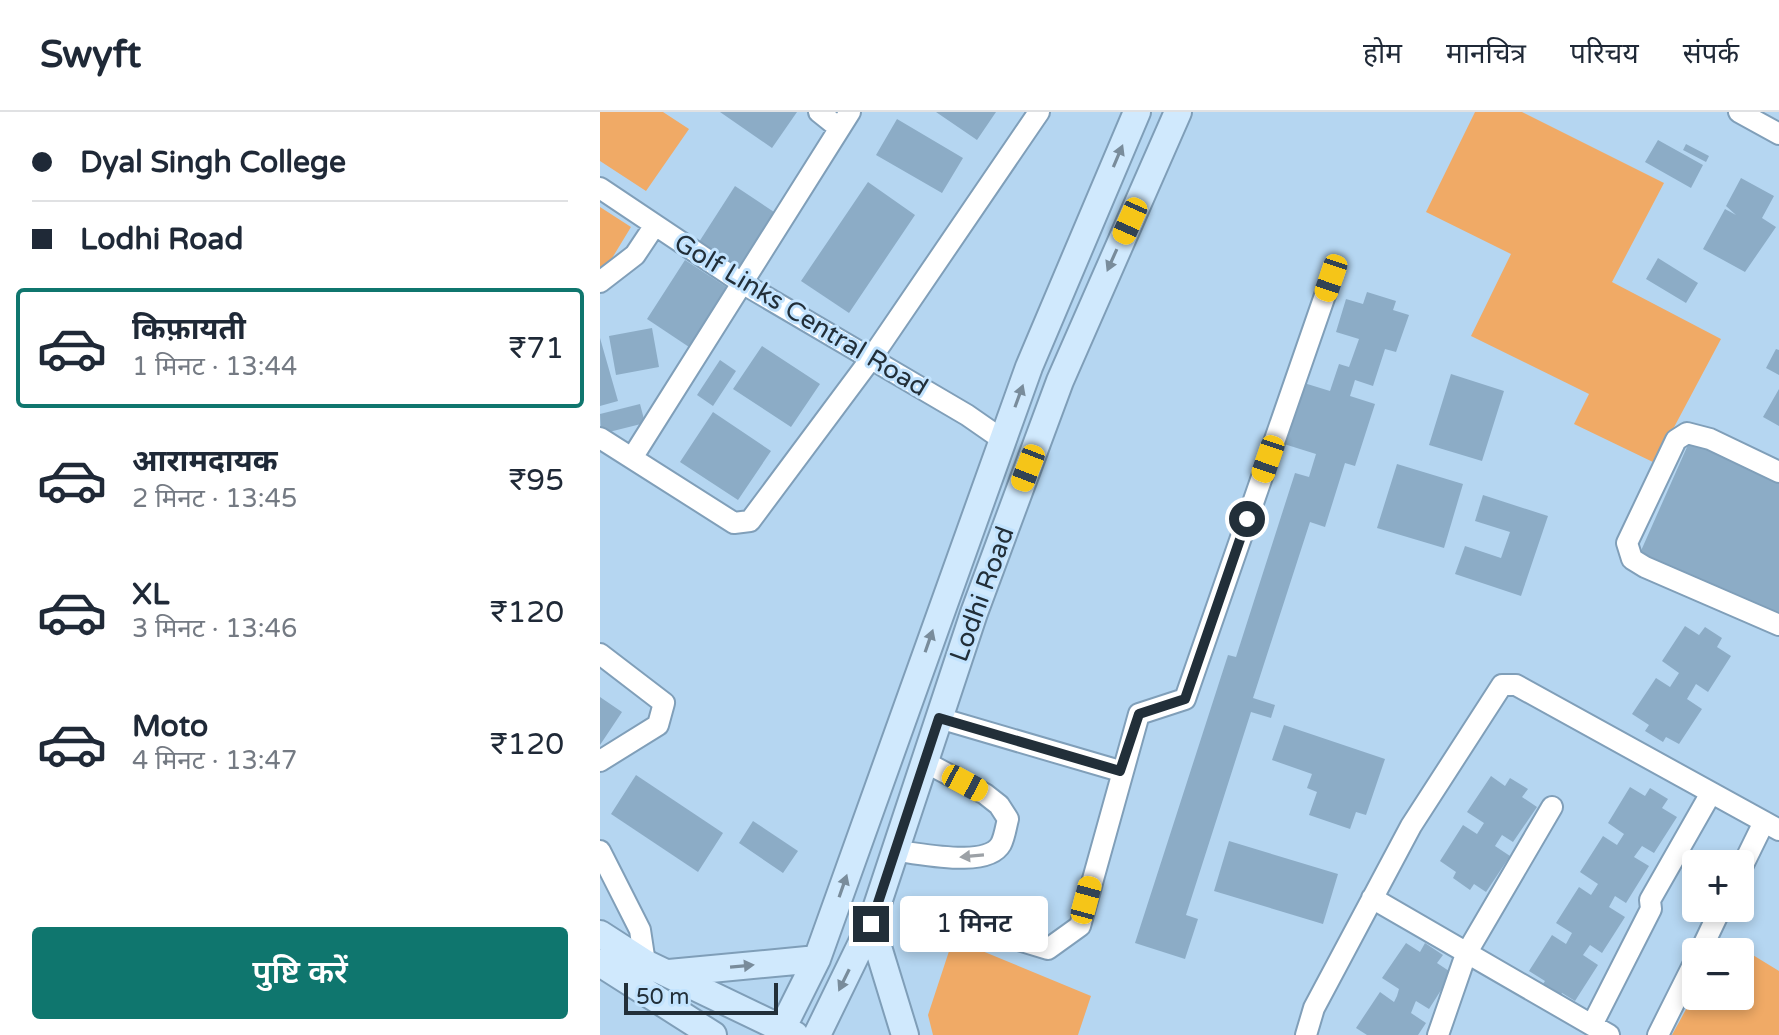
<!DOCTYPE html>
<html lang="hi">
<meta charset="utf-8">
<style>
:root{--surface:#fff;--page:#f2f2f3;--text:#1f2937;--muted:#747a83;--line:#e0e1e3;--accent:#0f766e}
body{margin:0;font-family:"Varela Round","Noto Sans Devanagari",sans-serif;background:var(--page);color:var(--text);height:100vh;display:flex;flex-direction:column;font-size:30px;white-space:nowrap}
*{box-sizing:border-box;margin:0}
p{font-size:26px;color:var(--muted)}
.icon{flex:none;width:44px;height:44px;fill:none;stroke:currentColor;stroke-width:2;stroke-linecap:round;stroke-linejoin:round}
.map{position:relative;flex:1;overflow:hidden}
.details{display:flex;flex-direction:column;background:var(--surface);width:600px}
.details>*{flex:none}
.banner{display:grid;align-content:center;height:176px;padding:0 32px;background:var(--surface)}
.fabs{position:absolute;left:1082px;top:738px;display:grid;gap:16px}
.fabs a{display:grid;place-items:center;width:72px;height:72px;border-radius:8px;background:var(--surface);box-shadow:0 4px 12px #0003;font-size:40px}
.scale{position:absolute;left:24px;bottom:20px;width:154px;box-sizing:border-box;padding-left:8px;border:4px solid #222f39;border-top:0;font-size:22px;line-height:28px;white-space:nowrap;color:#222f39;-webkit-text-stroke:6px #c2e3fe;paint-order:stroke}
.end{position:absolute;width:36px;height:36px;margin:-18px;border:10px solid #222f39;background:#fff;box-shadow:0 0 0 4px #fff}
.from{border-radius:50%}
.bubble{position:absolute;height:56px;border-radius:8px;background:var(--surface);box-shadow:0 4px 12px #0003;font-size:26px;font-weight:600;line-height:56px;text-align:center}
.car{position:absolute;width:24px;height:48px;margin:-24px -12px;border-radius:10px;box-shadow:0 0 6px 2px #0007;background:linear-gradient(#f5c518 24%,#345 0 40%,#f5c518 0 76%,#345 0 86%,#f5c518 0)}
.banner b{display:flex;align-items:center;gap:28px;height:76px;font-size:30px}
.banner b+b{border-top:2px solid var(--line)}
.banner i{width:20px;height:20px;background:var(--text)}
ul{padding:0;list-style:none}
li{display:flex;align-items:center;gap:24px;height:120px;margin:0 16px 12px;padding:0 16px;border:4px solid transparent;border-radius:8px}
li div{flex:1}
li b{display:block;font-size:30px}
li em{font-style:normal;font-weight:600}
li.on{border-color:var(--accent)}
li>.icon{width:72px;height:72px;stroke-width:1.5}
.button{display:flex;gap:16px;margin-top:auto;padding:16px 32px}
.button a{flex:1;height:92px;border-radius:8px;background:var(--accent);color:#fff;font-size:32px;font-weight:600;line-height:92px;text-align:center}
header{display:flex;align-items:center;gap:48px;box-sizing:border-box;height:112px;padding:0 40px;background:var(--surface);border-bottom:2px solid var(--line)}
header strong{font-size:38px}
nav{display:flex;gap:44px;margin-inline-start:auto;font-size:28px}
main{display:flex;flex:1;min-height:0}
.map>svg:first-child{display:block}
.green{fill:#f0aa66}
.building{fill:#8cacc6}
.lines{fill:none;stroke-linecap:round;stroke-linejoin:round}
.minor-casing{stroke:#809fb9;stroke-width:24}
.major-casing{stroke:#7f9eb8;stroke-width:30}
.minor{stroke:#fff;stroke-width:20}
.major{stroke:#d0e9fd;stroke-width:26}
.oneway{fill:#798c9b}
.oneway2{fill:#9ca1a6}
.route{stroke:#222f39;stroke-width:10}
.labels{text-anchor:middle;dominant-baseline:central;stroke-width:6;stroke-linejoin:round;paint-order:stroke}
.street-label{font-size:26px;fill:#222f39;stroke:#c2e3fe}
</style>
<header>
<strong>Swyft</strong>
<nav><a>होम</a><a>मानचित्र</a><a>परिचय</a><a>संपर्क</a></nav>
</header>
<main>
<section class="details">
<div class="banner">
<b><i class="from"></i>Dyal Singh College</b>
<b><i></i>Lodhi Road</b>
</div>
<ul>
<li class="on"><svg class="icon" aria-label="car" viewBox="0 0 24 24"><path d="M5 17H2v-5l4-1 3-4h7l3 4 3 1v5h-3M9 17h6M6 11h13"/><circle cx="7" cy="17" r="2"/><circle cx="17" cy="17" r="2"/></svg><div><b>किफ़ायती</b><p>1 मिनट · 13:44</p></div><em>₹71</em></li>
<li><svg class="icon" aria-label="car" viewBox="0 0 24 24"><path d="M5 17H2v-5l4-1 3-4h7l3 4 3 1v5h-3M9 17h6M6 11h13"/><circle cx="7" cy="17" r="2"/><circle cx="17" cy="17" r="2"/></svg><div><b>आरामदायक</b><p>2 मिनट · 13:45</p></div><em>₹95</em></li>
<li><svg class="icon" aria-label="car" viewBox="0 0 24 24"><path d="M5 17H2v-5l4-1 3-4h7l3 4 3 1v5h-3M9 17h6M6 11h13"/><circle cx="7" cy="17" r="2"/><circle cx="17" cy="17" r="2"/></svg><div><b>XL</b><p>3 मिनट · 13:46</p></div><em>₹120</em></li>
<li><svg class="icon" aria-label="car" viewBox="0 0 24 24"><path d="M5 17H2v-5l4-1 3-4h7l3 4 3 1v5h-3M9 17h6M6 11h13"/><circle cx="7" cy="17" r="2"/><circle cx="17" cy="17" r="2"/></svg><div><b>Moto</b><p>4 मिनट · 13:47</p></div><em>₹120</em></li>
</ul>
<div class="button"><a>पुष्टि करें</a></div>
</section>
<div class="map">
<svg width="1179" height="923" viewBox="0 0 1179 923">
<rect width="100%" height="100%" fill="#b5d6f1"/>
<path class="green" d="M0 0H63L89 17 46 79 0 49Z
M875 0H922L1064 71 1012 170 1121 227 1055 351 974 312 989 282 871 224 911 142 826 100Z
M0 95 31 115 0 166Z
M1125 826 1179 859V923H1072L1096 879V884H1140V840H1118Z
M353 827 491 884 478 923H333L328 903Z"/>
<path class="building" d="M120 0H197L172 36Z
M336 0H396L377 28Z
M297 7 363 46 342 81 276 43Z
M1058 28 1103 53 1091 76 1045 50Z
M1086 32 1109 44 1106 50 1083 38Z
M1141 66 1174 84 1162 106 1176 115 1145 160 1103 137 1125 97 1136 103 1126 94Z
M268 70 315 103 249 201 201 169Z
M135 74 180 104 144 160 99 130Z
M1058 146 1098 171 1086 191 1046 167Z
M85 148 131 178 92 237 47 207Z
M767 180 796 189 793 198 809 203 796 240 785 237 773 274 755 268 750 284 775 292 755 354 745 351 725 415 710 410 653 586 675 593 671 606 651 600 586 803 598 807 585 847 535 831 628 543 636 545 695 361 709 365 716 342 684 332 704 271 730 279 739 252 749 255 759 227 736 220 746 187 763 192Z
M52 216 59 255 16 263 9 224Z
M0 226 18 289 0 294Z
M162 234 220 272 191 315 133 277Z
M1176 237 1179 238V263L1166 256Z
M120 248 136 259 113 294 97 283Z
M851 262 904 279 882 349 829 333Z
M1179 277V314L1163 305Z
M40 292 45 311 1 322 0 302Z
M113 300 171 339 138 388 80 350Z
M1091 326 1179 368V504L1040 441Z
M797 352 863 372 844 436 777 416Z
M883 383 948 404 921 484 855 462 865 434 901 446 910 420 875 409Z
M1085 514 1099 523 1105 515 1122 526 1117 535 1131 544 1108 580 1096 572 1087 587 1102 597 1079 632 1066 625 1063 630 1045 619 1049 613 1032 602 1056 566 1070 575 1079 561 1062 549Z
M0 585 22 600 0 633Z
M684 613 785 647 766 703 756 700 750 717 709 703 717 680 707 676 712 662 672 648Z
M36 663 123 721 98 760 11 702Z
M891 664 905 674 910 666 928 677 922 685 937 695 913 730 902 723 895 734 910 744 886 780 874 772 870 778 853 766 856 760 840 749 863 713 877 722 884 711 867 700Z
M1030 675 1045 684 1050 676 1068 687 1062 696 1077 705 1054 741 1042 734 1034 745 1049 754 1026 791 1015 784 1009 795 1025 805 1002 841 990 833 983 843 998 853 975 889 962 881 959 887 941 875 945 869 929 859 952 823 966 832 972 821 956 811 979 775 991 783 998 772 980 760 1003 724 1017 733 1024 722 1008 711Z
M153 709 198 739 183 761 139 731Z
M629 729 738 762 723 812 614 779Z
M806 831 820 840 825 831 843 843 837 851 852 861 829 897 816 889 815 891 811 901 826 911 818 923H767L756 916 780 880 794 890 797 884 799 877 782 866Z"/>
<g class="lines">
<defs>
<path id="minor" d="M219 0 239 16
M1139 0 1179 22
M0 76 142 171 367 303 403 328
M0 170 35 143 55 113
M0 326 134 411 150 409 270 248 439 0
M32 346 250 0
M1179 360 1110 327 1087 321 1076 328 1027 431 1032 447 1045 455 1179 513
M0 542 64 591 58 613 0 649
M339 606 520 659
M0 739 40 818 45 851
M296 739C320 741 387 757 401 732 405 724 406 714 408 707L399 693 385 682 325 650
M1140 759 1164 710
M772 786 1009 923
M363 811 448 837 480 814 539 602 585 587 731 166
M1100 840 1121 796
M992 913 1051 797 1050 788 1111 681
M706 923 714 896 811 714 902 573H916L1179 718
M838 923 866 842 952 695
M1058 923 1096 847"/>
<path id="major" d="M271 812 305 923
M0 822 45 851 195 923
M0 851 113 923
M69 861 217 847
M179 923 217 847 429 255 537 0
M217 923 271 812 374 501 460 269 578 0"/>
</defs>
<use href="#minor" class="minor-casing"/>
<use href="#major" class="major-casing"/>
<use href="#minor" class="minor"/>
<use href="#major" class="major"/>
</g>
<defs><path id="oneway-solid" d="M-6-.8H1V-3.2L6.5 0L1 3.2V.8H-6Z" transform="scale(2)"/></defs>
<g class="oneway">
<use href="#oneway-solid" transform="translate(518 44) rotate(-67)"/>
<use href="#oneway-solid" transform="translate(512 148) rotate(114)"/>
<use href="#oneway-solid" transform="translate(419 284) rotate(-70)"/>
<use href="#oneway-solid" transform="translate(329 529) rotate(-71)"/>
<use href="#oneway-solid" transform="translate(243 774) rotate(-71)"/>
<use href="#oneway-solid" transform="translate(142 854) rotate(-5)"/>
<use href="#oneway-solid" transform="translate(244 868) rotate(116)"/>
</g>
<use class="oneway2" href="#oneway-solid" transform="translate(372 744) rotate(175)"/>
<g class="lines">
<path class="route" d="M271 812 339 606 520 659 539 602 585 587 647 407"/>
</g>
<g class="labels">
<g class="street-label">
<text transform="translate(201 203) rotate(31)">Golf Links Central Road</text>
<text transform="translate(382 482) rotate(-70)">Lodhi Road</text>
</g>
</g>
</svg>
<div class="fabs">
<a>+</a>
<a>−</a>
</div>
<div class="scale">50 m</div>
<i class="end from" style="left:647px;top:407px"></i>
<i class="end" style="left:271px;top:812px"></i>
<div class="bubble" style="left:300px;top:784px;width:148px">1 मिनट</div>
<i class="car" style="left:530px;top:109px;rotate:204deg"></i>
<i class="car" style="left:731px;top:166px;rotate:199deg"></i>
<i class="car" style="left:668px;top:347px;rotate:199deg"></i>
<i class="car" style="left:428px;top:356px;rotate:201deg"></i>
<i class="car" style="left:365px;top:671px;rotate:118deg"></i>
<i class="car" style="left:486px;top:788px;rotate:15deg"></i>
</div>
</main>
